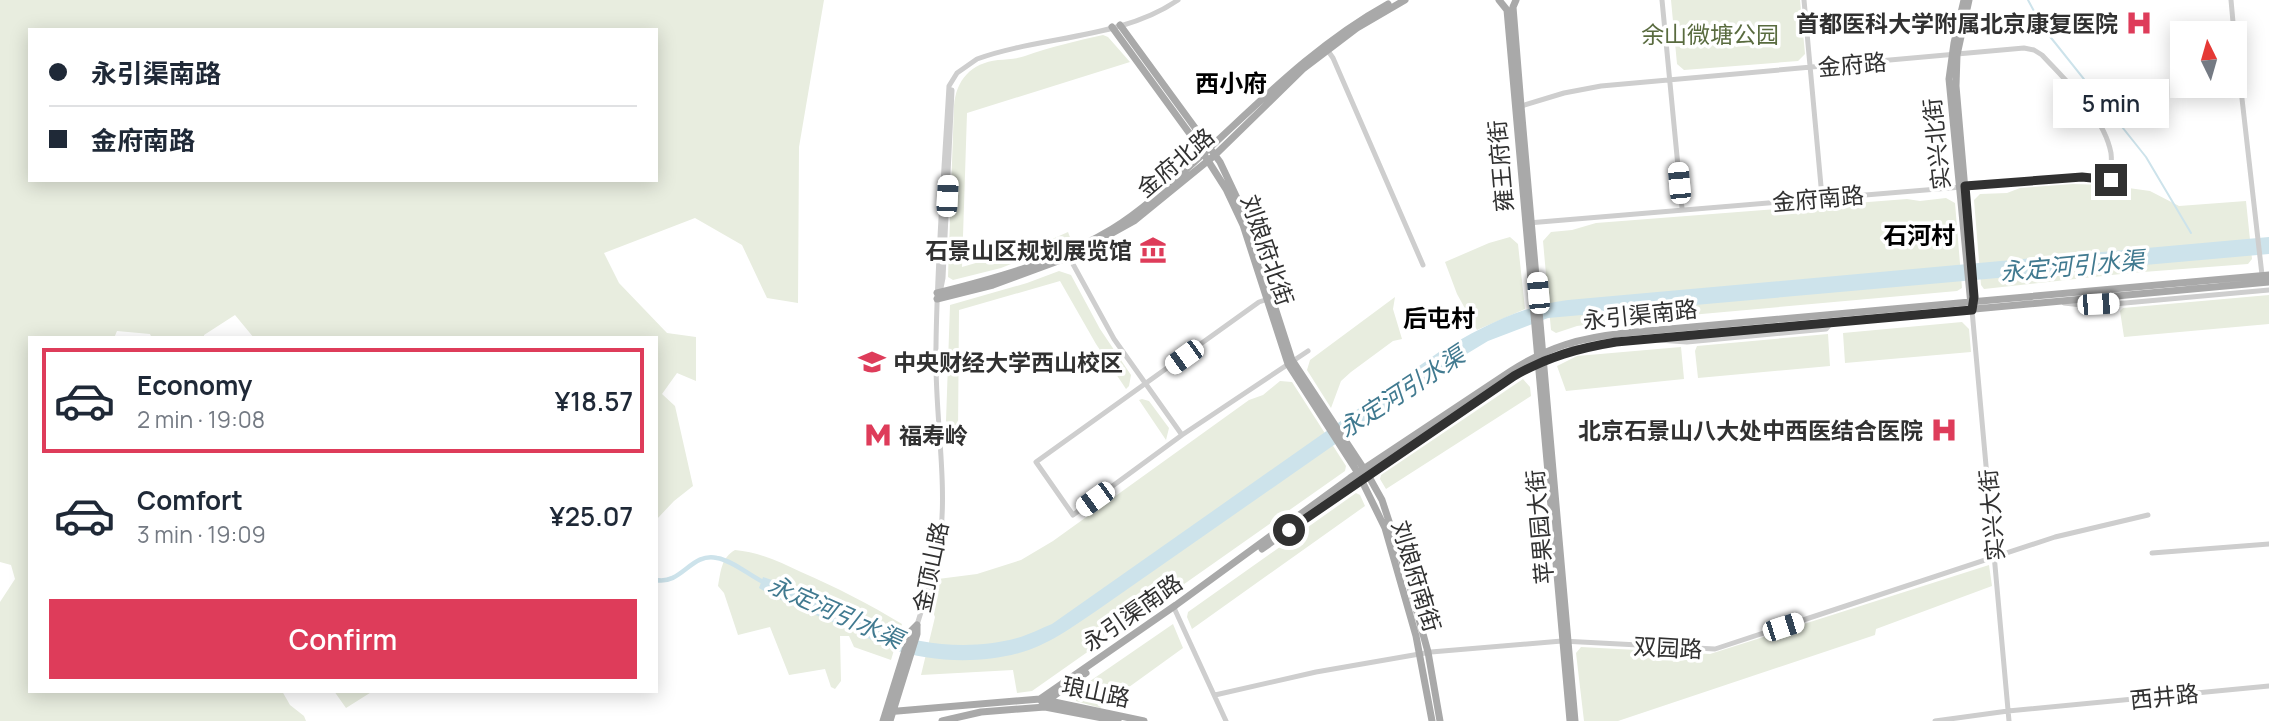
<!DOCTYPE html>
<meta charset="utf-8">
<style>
:root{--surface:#fff;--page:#f6f6f7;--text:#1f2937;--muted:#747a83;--line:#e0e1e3;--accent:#de3c5a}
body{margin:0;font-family:Manrope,"Noto Sans SC",sans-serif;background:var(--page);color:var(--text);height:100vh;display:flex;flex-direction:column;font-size:26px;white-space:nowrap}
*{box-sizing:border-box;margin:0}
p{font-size:23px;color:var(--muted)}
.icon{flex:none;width:38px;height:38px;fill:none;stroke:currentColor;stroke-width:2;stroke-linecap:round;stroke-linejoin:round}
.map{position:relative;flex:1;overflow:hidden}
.side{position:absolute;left:28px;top:336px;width:630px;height:357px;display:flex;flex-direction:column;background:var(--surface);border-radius:0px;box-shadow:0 4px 18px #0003}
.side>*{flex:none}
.hud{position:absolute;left:28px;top:28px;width:630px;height:154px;border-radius:0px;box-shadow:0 4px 18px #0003;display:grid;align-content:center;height:154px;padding:0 21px;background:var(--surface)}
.needle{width:46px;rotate:355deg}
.buttons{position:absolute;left:2170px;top:21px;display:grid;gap:14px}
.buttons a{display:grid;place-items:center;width:77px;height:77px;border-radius:0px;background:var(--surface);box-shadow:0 4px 18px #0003;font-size:35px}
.end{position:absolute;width:32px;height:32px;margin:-16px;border:9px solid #313131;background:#fff;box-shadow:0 0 0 4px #fff}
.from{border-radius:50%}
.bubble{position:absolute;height:49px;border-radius:0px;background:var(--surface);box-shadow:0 4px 18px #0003;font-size:23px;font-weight:600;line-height:49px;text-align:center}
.car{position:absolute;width:21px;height:42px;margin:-21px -10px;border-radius:9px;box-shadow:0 0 5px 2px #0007;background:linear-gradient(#fff 24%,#345 0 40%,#fff 0 76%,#345 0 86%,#fff 0)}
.hud b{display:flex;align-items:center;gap:24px;height:66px;font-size:26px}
.hud b+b{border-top:2px solid var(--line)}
.hud i{width:18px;height:18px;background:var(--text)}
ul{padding:12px 0 0;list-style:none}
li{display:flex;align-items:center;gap:21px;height:105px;margin:0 14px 10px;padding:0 7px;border:4px solid transparent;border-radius:0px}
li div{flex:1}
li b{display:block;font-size:26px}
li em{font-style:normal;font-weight:600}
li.active{border-color:var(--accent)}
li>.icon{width:63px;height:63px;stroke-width:1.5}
.primary-button{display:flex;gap:14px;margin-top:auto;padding:14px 21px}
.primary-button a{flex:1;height:80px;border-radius:0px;background:var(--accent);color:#fff;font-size:28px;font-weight:600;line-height:80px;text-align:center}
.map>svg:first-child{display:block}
.green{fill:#e8eddf;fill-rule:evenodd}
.water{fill:#cde3eb}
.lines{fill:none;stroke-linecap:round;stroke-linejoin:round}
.stream{stroke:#cde3eb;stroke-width:2}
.canal{stroke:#cde3eb;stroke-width:4.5}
.minor{stroke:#cecece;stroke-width:5}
.major{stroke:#a9a9a9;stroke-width:7}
.route{stroke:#313131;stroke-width:9}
.labels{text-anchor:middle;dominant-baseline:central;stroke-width:7;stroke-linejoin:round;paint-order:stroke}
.poi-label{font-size:23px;font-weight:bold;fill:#313131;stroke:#fff;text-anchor:end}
.park-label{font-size:23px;fill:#596b3f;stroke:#fff}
.street-label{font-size:23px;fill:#313131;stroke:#fff}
.neighbourhood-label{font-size:24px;font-weight:bold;fill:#000;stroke:#fff}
.water-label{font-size:24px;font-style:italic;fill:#417a90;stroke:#fff}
</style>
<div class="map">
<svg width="2269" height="721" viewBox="0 0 2269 721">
<rect width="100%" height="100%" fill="#fff"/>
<path class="green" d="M0 0H824L799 147 798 303 767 298 742 245 695 218 604 253 619 283 667 333 696 337V381L677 373 662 394 675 406 693 486 674 501 656 520V338H254L235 315 204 335V338H152L150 334 117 331 114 338H30V691H282L290 705 304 716 306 721H0V602L15 579 11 565 0 562ZM30 30H656V180H30Z
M1671 0H1800L1805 54 1798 61 1684 70 1677 64Z
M1103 35 1108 37 1130 62 967 113 962 267 1041 244 1068 232 1071 240 1001 268 953 280 948 277 954 106C956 80 971 63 998 60 1007 59 1017 59 1025 56 1050 47 1076 41 1103 35Z
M2073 184 2107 185 2150 191 2179 206 2246 201 2252 259 2248 264 2130 273 1984 289 1981 285 1974 200 1980 194 2007 193 2020 188Z
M1946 198 1955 203 1962 288 1957 291 1601 323 1577 326 1556 333 1551 330 1543 241 1551 232 1572 230 1596 223 1907 199 1920 201Z
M1510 237 1518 244 1525 309 1477 330 1457 294 1445 262 1489 243Z
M1059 271 1071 275 1100 329 1131 375 1129 386 1126 389 1096 344 1060 281 959 310 958 432 946 421 950 305 1027 283Z
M2269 295V324L2124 337 2120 311 2123 308Z
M1395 297 1393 309 1402 339 1393 341 1351 372 1341 381 1331 408 1307 370 1310 360Z
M1962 322 1969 329 1971 352 1845 363 1843 333Z
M1828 334 1830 366 1698 378 1695 351 1697 346Z
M1681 347 1684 379 1566 391 1557 366 1577 356Z
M1523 379 1530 387 1531 396 1386 489 1380 479 1381 475Z
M1280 381 1292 382 1346 466 1345 471 1032 691 1017 693 1013 670 921 675 935 617 929 603 938 579 977 574 1021 560 1053 541 1249 400 1263 395Z
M1142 399 1149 401 1169 428 1166 440 1139 400Z
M1356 493 1360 495 1365 506 1192 629 1187 617 1188 612Z
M735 550C759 552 780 562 801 572 836 587 869 604 902 624L891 660 854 647 849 636H840L841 681 835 689 831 687 825 669 789 675 770 627 738 635 724 593 718 586C721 571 721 558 735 550Z
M1989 565 1992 586 1876 629 1875 635 1618 721H1584L1576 653 1581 647 1710 654Z
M1173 624 1183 648 1100 708 1076 701 1077 690Z
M334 691H373L346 708Z"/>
<path class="water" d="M2269 237V254L1548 318 1488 341 1450 364 1099 609C1074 626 1047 646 1019 653 978 664 931 662 891 649 875 643 862 634 847 628 817 615 787 605 759 588L763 577 775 581 881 630C922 646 974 650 1017 638 1029 635 1041 628 1052 624L1439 352C1480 328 1520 306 1568 300Z"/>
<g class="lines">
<path class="stream" d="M2028 0 2043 28 2056 44 2146 157 2191 233"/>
<path class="canal" d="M656 580C682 585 691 552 717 558 734 561 751 577 767 584"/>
<path class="minor" d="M1662 0 1682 208
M1804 0 1822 197
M2231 0 2234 33
M2235 37 2262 275
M1326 48 1333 58 1423 265
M1518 107 1564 93 1601 86 2024 48 2034 50 2042 55C2066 81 2104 116 2111 153 2112 161 2111 171 2111 180L2082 177 2045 180 1528 223
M1068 255 1114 339 1182 435
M940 293 943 278 952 90
M1265 300 1259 302 1036 462 1073 515 1182 435 1308 351
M2064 303 2082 305 2114 304 2269 290
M1972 310 2009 721
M1658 340 1687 342 1826 329 1832 322
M2152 553 2269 544
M1175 610 1226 721
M917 625C925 598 936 570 940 543 948 478 934 411 936 346 937 260 944 173 949 86L957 73 977 59C1040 36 1122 39 1178 0
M1215 695 1316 672 1431 652 1562 641 1715 649 2055 537 2148 515
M1935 721 2008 711 2269 686"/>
<path class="major" d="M1499 0 1507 10 1570 721
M1516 0 1513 7 1521 106 1575 721
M1964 0 1954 43 1949 79 1971 305
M1969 0 1957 55 1956 86 1974 294
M1120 25 1220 162 1245 215 1292 360 1368 475 1382 500 1407 576 1428 652 1440 721
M1112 27 1198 145 1226 189 1243 225 1288 364 1358 473 1385 528 1416 636 1432 721
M937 293C997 278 1059 261 1112 229 1141 211 1166 188 1191 165 1254 108 1312 46 1388 4
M937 299 993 285 1069 257 1134 221 1215 155 1303 69 1357 28 1405 0
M1262 549 1353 484 1514 376 1548 359 1572 350 1616 342 2269 282
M1045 707 1040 699 1043 697 1176 605 1350 478 1511 371C1550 346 1580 338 1625 333L2269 275
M1045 707 1051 698 1086 673
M886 712 1040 699 1144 721
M883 721 911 631 917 625
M890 721 917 634V625
M942 721 981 712 1045 707 1118 721"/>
</g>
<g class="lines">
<path class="route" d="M1289 530 1514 376C1547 357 1579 348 1616 342L1972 310 1974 297 1965 186 2082 177 2111 180"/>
</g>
<defs>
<symbol id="hospital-bare" viewBox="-9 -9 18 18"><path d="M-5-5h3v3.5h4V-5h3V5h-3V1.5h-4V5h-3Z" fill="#de3c5a" stroke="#fff" stroke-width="2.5" paint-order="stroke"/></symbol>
<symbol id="museum-bare" viewBox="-9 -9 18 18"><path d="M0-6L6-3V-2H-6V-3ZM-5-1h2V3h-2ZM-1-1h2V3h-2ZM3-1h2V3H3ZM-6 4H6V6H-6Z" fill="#de3c5a" stroke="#fff" stroke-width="2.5" paint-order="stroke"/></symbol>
<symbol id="university-bare" viewBox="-9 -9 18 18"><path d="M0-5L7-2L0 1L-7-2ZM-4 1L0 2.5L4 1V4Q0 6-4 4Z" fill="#de3c5a" stroke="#fff" stroke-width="2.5" paint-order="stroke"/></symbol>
<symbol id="metro-bare" viewBox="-9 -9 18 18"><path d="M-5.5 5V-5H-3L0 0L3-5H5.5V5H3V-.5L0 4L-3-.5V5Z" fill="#de3c5a" stroke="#fff" stroke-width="2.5" paint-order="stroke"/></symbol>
</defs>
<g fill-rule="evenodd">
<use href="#hospital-bare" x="2120" y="4" width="38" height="38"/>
<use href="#museum-bare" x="1134" y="231" width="38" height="38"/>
<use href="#university-bare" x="853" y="343" width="38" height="38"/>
<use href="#hospital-bare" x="1925" y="411" width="38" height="38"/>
<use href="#metro-bare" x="859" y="416" width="38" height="38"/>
</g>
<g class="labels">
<g class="poi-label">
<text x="2118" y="23">首都医科大学附属北京康复医院</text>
<text x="1132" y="250">石景山区规划展览馆</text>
<text x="893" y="362" text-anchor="start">中央财经大学西山校区</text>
<text x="1923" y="430">北京石景山八大处中西医结合医院</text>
<text x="899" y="435" text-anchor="start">福寿岭</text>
</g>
<g class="park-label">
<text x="1710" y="34">余山微塘公园</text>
</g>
<g class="street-label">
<text transform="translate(1852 64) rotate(-5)">金府路</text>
<text transform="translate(1936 144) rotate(-96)">实兴北街</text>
<text transform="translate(1175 162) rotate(-40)">金府北路</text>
<text transform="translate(1500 166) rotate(-95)">雍王府街</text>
<text transform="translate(1818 198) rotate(-5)">金府南路</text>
<text transform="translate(1268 250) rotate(71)">刘娘府北街</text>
<text transform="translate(1640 314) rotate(-6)">永引渠南路</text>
<text transform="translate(1991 515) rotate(-95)">实兴大街</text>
<text transform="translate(1539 527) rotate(-95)">苹果园大街</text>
<text transform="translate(930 567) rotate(-78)">金顶山路</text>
<text transform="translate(1417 576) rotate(73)">刘娘府南街</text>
<text transform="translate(1132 612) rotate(-35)">永引渠南路</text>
<text transform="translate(1668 647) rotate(3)">双园路</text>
<text transform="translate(1096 691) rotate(12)">琅山路</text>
<text transform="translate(2164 696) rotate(-6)">西井路</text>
</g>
<g class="neighbourhood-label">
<text x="1231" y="82">西小府</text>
<text x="1919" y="234">石河村</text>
<text x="1439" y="317">后屯村</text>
</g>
<g class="water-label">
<text transform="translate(2072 265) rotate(-5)">永定河引水渠</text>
<text transform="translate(1401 391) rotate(-33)">永定河引水渠</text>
<text transform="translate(836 611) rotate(24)">永定河引水渠</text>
</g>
</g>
</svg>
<div class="buttons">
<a><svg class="needle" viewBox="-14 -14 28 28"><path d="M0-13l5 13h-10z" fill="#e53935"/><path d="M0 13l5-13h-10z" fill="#747a83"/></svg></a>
</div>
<i class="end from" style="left:1289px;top:530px"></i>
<i class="end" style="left:2111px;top:180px"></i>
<div class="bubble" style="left:2053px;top:79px;width:116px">5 min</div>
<i class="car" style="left:1679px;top:183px;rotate:355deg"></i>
<i class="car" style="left:947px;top:196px;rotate:3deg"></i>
<i class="car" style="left:1538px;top:293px;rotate:355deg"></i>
<i class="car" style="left:2098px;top:304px;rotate:87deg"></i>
<i class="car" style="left:1184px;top:357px;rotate:234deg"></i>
<i class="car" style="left:1095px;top:499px;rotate:234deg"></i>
<i class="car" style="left:1783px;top:627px;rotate:72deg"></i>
<div class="hud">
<b><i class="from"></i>永引渠南路</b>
<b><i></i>金府南路</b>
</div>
<section class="side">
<ul>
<li class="active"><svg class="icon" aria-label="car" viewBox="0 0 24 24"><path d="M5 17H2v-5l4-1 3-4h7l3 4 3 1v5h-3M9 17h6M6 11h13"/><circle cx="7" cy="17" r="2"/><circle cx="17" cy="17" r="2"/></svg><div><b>Economy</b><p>2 min · 19:08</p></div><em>¥18.57</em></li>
<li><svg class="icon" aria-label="car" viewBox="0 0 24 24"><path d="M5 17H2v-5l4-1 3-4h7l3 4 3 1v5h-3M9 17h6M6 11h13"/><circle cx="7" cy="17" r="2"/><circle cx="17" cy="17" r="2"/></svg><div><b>Comfort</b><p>3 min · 19:09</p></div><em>¥25.07</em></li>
</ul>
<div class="primary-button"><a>Confirm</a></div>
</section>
</div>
